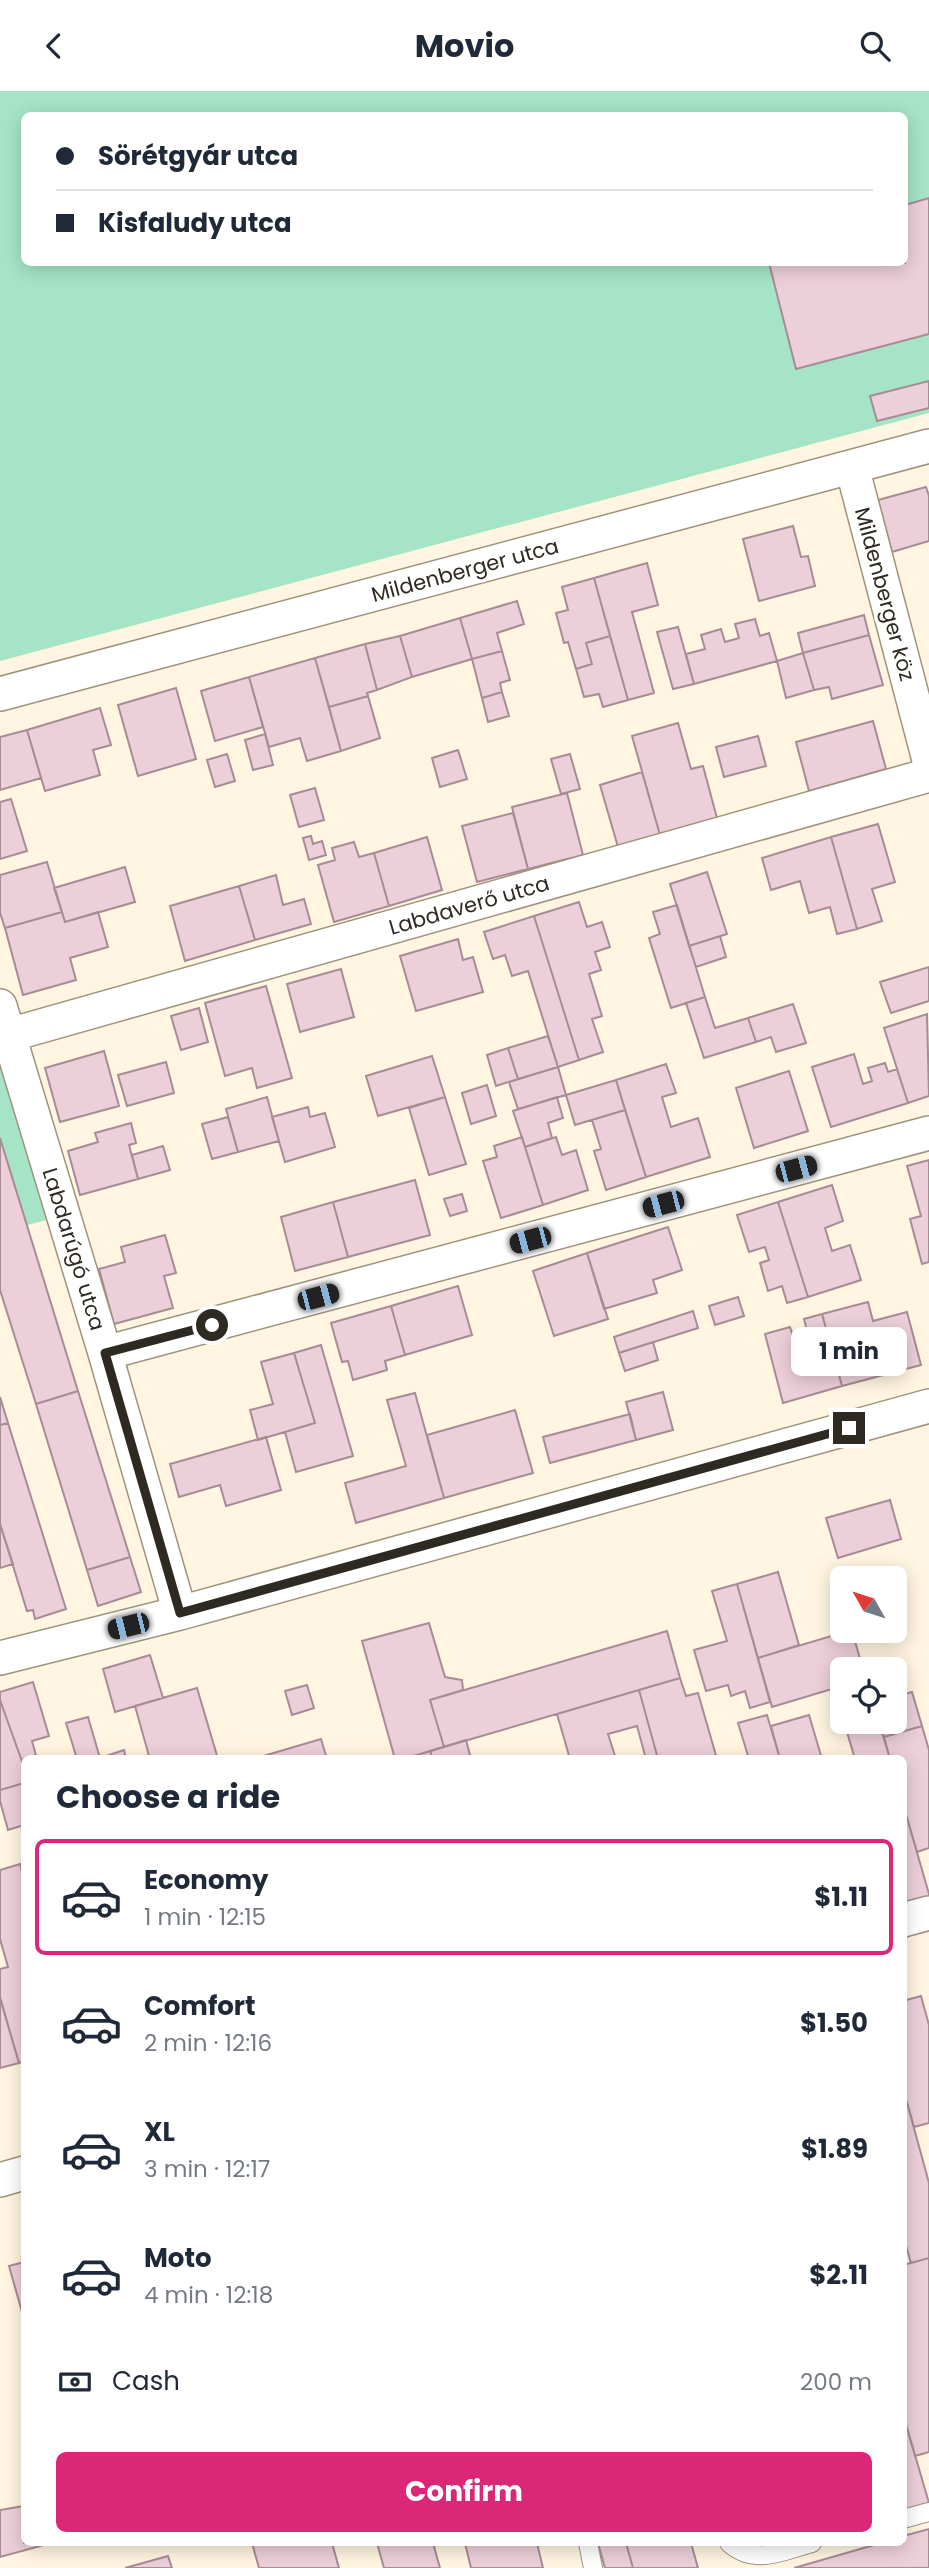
<!DOCTYPE html>
<meta charset="utf-8">
<style>
:root{--surface:#fff;--page:#f2f2f3;--text:#1f2937;--muted:#747a83;--line:#e0e1e3;--accent:#db2777}
body{margin:0;font-family:Poppins,sans-serif;background:var(--page);color:var(--text);height:100vh;display:flex;flex-direction:column;font-size:26px;white-space:nowrap}
*{box-sizing:border-box;margin:0}
p{font-size:23px;color:var(--muted)}
.icon{flex:none;width:38px;height:38px;fill:none;stroke:currentColor;stroke-width:2;stroke-linecap:round;stroke-linejoin:round}
.map{position:relative;flex:1;overflow:hidden}
.panel{position:absolute;left:21px;top:1664px;width:886px;height:791px;display:flex;flex-direction:column;background:var(--surface);border-radius:10px;box-shadow:0 4px 18px #0003}
.panel>*{flex:none}
.guide{position:absolute;left:21px;top:21px;width:887px;height:154px;border-radius:10px;box-shadow:0 4px 18px #0003;display:grid;align-content:center;height:154px;padding:0 35px;background:var(--surface)}
.needle{width:46px;rotate:309deg}
.fabs{position:absolute;left:830px;top:1475px;display:grid;gap:14px}
.fabs a{display:grid;place-items:center;width:77px;height:77px;border-radius:10px;background:var(--surface);box-shadow:0 4px 18px #0003;font-size:35px}
.end{position:absolute;width:32px;height:32px;margin:-16px;border:9px solid #2f2a21;background:#fff;box-shadow:0 0 0 4px #fff}
.from{border-radius:50%}
.bubble{position:absolute;height:49px;border-radius:10px;background:var(--surface);box-shadow:0 4px 18px #0003;font-size:23px;font-weight:700;line-height:49px;text-align:center}
.car{position:absolute;width:21px;height:42px;margin:-21px -10px;border-radius:9px;box-shadow:0 0 5px 2px #0007;background:linear-gradient(#222 24%,#8ab4d8 0 40%,#222 0 76%,#8ab4d8 0 86%,#222 0)}
.guide b{display:flex;align-items:center;gap:24px;height:66px;font-size:26px}
.guide b+b{border-top:2px solid var(--line)}
.guide i{width:18px;height:18px;background:var(--text)}
ul{padding:0;list-style:none}
li{display:flex;align-items:center;gap:21px;height:116px;margin:0 14px 10px;padding:0 21px;border:4px solid transparent;border-radius:10px}
li div{flex:1}
li b{display:block;font-size:26px}
li em{font-style:normal;font-weight:700}
li.on{border-color:var(--accent)}
li>.icon{width:63px;height:63px;stroke-width:1.5}
h2{padding:0 35px;font-size:32px;line-height:84px}
.pay{display:flex;align-items:center;gap:18px;height:77px;padding:0 35px;font-size:26px}
.pay p{margin-inline-start:auto}
.primary-button{display:flex;gap:14px;margin-top:auto;padding:14px 35px}
.primary-button a{flex:1;height:80px;border-radius:10px;background:var(--accent);color:#fff;font-size:28px;font-weight:700;line-height:80px;text-align:center}
header{display:flex;justify-content:space-between;align-items:center;height:91px;padding:0 35px;background:var(--surface);font-size:32px;font-weight:700}
.map>svg:first-child{display:block}
.green{fill:#a6e4c7;fill-rule:evenodd}
.building{fill:#edcfd9;stroke:#a78b95;stroke-width:2}
.lines{fill:none;stroke-linecap:round;stroke-linejoin:round}
.lane-casing{stroke:#9f937c;stroke-width:20}
.street-casing{stroke:#9f937c;stroke-width:36}
.lane{stroke:#fff;stroke-width:18}
.street{stroke:#fff;stroke-width:33}
.route{stroke:#2f2a21;stroke-width:9}
.labels{text-anchor:middle;dominant-baseline:central;stroke-width:7;stroke-linejoin:round;paint-order:stroke}
.street-label{font-size:21px;fill:#2f2a21;stroke:#fff}
</style>
<header><svg class="icon" aria-label="back" viewBox="0 0 24 24"><path d="M15 5l-7 7 7 7"/></svg>Movio<svg class="icon" aria-label="search" viewBox="0 0 24 24"><circle cx="10" cy="10" r="6"/><path d="M15 15l6 6"/></svg></header>
<div class="map">
<svg width="929" height="2477" viewBox="0 0 929 2477">
<rect width="100%" height="100%" fill="#fff5e0"/>
<path class="green" d="M0 0H929V322L0 570ZM24 24H905V172H24Z
M0 951 51 1128 0 1141Z"/>
<path class="building" d="M929 107V243L796 278 769 172H905V114Z
M929 290V317L877 330 870 305Z
M926 396 929 405V450L892 461 878 409Z
M793 435 801 466 808 465 815 495 759 510 743 448Z
M647 472 658 514 632 521 654 602 628 609 594 487Z
M594 487 610 545 586 552 592 573 576 578 568 551 564 552 556 522 568 519 562 496Z
M517 510 524 533 497 542 502 560 472 568 460 527Z
M864 524 869 544 803 562 798 542Z
M460 527 472 568 412 586 400 545Z
M755 528 760 545 769 542 777 570 694 593 686 563 705 558 701 544 721 538 725 551 739 547 735 533Z
M678 536 694 593 673 598 657 541Z
M869 544 883 594 832 608 829 596 814 599 803 562Z
M400 545 412 586 377 599 365 553Z
M610 545 628 609 603 616 599 603 584 606 576 578 592 573 586 552Z
M365 553 377 599 367 602 368 605 329 616 315 567Z
M502 560 510 589 500 592 502 601 482 607 472 568Z
M803 562 814 599 786 607 777 570Z
M315 567 341 660 307 670 300 647 269 656 249 586Z
M249 586 263 636 215 650 201 600Z
M176 597 196 668 138 685 118 614Z
M502 601 509 625 488 631 482 607Z
M368 605 380 647 341 660 329 616Z
M100 617 111 654 93 659 100 684 45 700 27 639Z
M873 630 886 678 809 700 796 651Z
M678 632 691 678 703 675 717 727 660 744 632 645Z
M27 639 41 687 0 699V646Z
M265 643 273 674 253 679 245 649Z
M758 645 766 675 724 686 716 656Z
M458 659 467 688 440 696 432 667Z
M227 663 235 690 215 696 207 669Z
M570 663 580 698 561 703 551 668Z
M642 681 660 744 618 756 600 694Z
M315 697 324 729 299 736 290 704Z
M567 702 583 764 528 778 512 716Z
M11 708 27 760 0 768V711Z
M513 722 528 778 477 791 462 735Z
M878 733 895 791 872 798 882 830 857 838 831 746Z
M311 745 313 753 322 750 326 764 309 769 303 747Z
M427 746 442 799 389 815 374 762Z
M831 746 857 838 837 843 830 816 809 822 800 790 771 799 762 767Z
M354 751 359 766 374 762 389 815 334 831 318 774 335 769 332 757Z
M47 771 62 821 5 837 0 822V784Z
M125 776 135 811 65 831 54 797Z
M707 781 727 843 689 855 670 793Z
M276 784 283 814 304 808 311 833 255 849 239 795Z
M239 795 255 849 185 870 170 815Z
M579 811 587 836 602 831 610 856 595 861 601 879 589 883 602 925 592 928 603 961 579 969 534 825Z
M677 814 705 906 671 917 649 847 660 843 653 821Z
M62 821 65 831 98 821 108 856 70 867 76 889 23 904 5 837Z
M534 825 579 969 558 976 528 880 512 885 505 864 493 868 484 841Z
M720 845 726 866 696 876 689 855Z
M458 848 463 869 473 866 483 901 416 920 400 865Z
M929 876V910L891 922 880 891Z
M341 878 354 926 300 941 287 893Z
M266 895 292 987 257 997 252 977 225 985 205 912Z
M705 906 715 937 748 927 756 951 704 967 686 912Z
M793 913 806 952 776 961 771 946 756 951 748 927Z
M199 917 208 951 181 959 171 925Z
M927 923 929 1005 908 1012 884 937Z
M548 945 558 976 518 988 508 957Z
M508 957 518 988 496 995 487 964Z
M104 960 119 1015 60 1031 45 977Z
M854 963 863 993 872 990 868 977 885 972 888 981 897 978 908 1012 831 1036 812 976Z
M432 965 445 1006 378 1025 366 985Z
M166 971 174 1002 127 1015 118 984Z
M666 973 676 1002 662 1006 671 1036 698 1027 710 1066 646 1086 616 989Z
M558 976 566 1004 518 1018 509 991Z
M789 980 808 1040 754 1057 736 997Z
M616 989 625 1019 575 1034 566 1004Z
M487 994 496 1025 471 1033 462 1002Z
M267 1006 279 1050 238 1061 226 1018Z
M445 1006 466 1073 429 1084 409 1017Z
M557 1006 563 1027 548 1032 552 1047 525 1056 513 1020Z
M308 1016 310 1026 325 1022 335 1056 285 1071 272 1026Z
M625 1019 646 1086 606 1099 594 1060 601 1058 592 1029Z
M228 1026 238 1061 212 1068 202 1033Z
M131 1032 136 1052 129 1054 138 1088 80 1104 68 1060 98 1051 95 1042Z
M522 1046 543 1114 501 1127 483 1070 497 1066 494 1055Z
M556 1046 562 1064 576 1059 588 1099 543 1114 525 1056Z
M0 1047 78 1300 36 1313 0 1199Z
M163 1055 170 1079 138 1088 132 1064Z
M929 1069V1171L922 1173 910 1128 921 1125 907 1075Z
M415 1089 430 1144 348 1166 333 1111Z
M832 1094 843 1130 825 1137 832 1160 850 1154 861 1189 808 1206 778 1111Z
M462 1103 467 1120 450 1125 444 1108Z
M333 1111 348 1166 295 1180 281 1126Z
M778 1111 808 1206 787 1212 782 1195 768 1200 760 1172 769 1169 765 1156 749 1161 737 1124Z
M668 1136 682 1179 653 1189 657 1202 604 1218 587 1162Z
M165 1144 176 1182 164 1185 173 1217 114 1233 99 1178 125 1171 121 1156Z
M587 1162 608 1228 554 1245 533 1180Z
M458 1195 472 1244 405 1264 391 1215Z
M738 1206 744 1225 715 1234 709 1215Z
M868 1211 873 1230 907 1221 921 1274 842 1295 822 1223Z
M391 1215 405 1264 385 1270 387 1279 353 1289 348 1270 342 1271 331 1232Z
M693 1220 698 1237 619 1262 614 1246Z
M822 1223 842 1295 783 1312 765 1243 790 1236 794 1248 808 1244 804 1228Z
M653 1251 658 1269 625 1280 619 1262Z
M321 1254 353 1365 296 1381 285 1341 315 1332 294 1262Z
M294 1262 315 1332 258 1349 250 1319 273 1313 261 1271Z
M78 1300 130 1466 87 1479 36 1313Z
M663 1301 673 1339 636 1349 626 1311Z
M415 1302 444 1407 356 1432 345 1392 406 1375 387 1309Z
M0 1306 8 1332 0 1334Z
M515 1319 533 1382 444 1407 427 1344Z
M630 1323 636 1349 550 1372 543 1346Z
M8 1332 66 1518 35 1528 33 1519 27 1520 0 1433V1334Z
M266 1346 281 1399 226 1415 220 1394 179 1406 170 1373Z
M890 1409 901 1448 838 1467 826 1427Z
M0 1433 13 1473 0 1477Z
M130 1466 141 1501 98 1515 87 1479Z
M778 1481 799 1554 758 1567 737 1493Z
M737 1493 770 1611 750 1617 745 1600 731 1605 728 1594 706 1600 694 1559 727 1550 712 1500Z
M429 1532 445 1586 462 1589 463 1599 430 1609 444 1656 404 1668H395L362 1550Z
M667 1540 680 1587 444 1656 430 1609Z
M848 1540H852L863 1578H842V1595L772 1616 758 1567Z
M150 1564 163 1607 115 1621 103 1578Z
M680 1587 686 1605 698 1602 717 1668H658L639 1599Z
M33 1591 49 1645 32 1650 37 1668H24V1676L0 1609V1601Z
M307 1594 314 1617 292 1624 285 1600Z
M842 1595V1623L834 1597Z
M197 1597 218 1668H140L149 1665 135 1615Z
M639 1599 658 1668H646L637 1635 608 1643 616 1668H570L557 1623Z
M912 1601 922 1635 884 1646 879 1631H894V1606Z
M0 1609 24 1676V1692L0 1699Z
M767 1624 780 1668H749L738 1632Z
M809 1624 822 1668H780L771 1635Z
M88 1626 100 1667 77 1668 66 1632Z
M844 1631H879L890 1668H855Z
M922 1635 929 1659V1757L917 1761 903 1713V1668H890L884 1646Z
M321 1648 327 1668H253Z
M466 1649 471 1668H433L430 1660Z
M124 1659 126 1668H100V1667Z
M430 1660 433 1668H404Z
M24 1692V1734L8 1739 0 1710V1699Z
M903 1713 929 1803V1807L903 1815Z
M20 1773 24 1790V1970L19 1972 0 1907V1878L8 1876 0 1848V1779Z
M921 1905 929 1934V2032L914 2036 903 1997V1910Z
M0 1906 19 1972 0 1977Z
M903 1997 929 2092V2167L911 2172 903 2144Z
M929 2167V2361L915 2365 903 2323V2174Z
M24 2171V2228L9 2175Z
M903 2323 929 2412 903 2419Z
M24 2415V2452H51L0 2466V2419Z
M929 2438V2477H794L881 2452H903V2445Z
M252 2452H332L339 2477H259Z
M377 2452H433L440 2477H384Z
M465 2452H537L543 2477H471Z
M598 2452H626L633 2477H605Z
M626 2452H691L698 2477H633Z
M168 2465 172 2477H125Z"/>
<g class="lines">
<defs>
<path id="lane" d="M903 2428 929 2421
M588 2452 593 2477
M729 2452C755 2475 782 2460 812 2452"/>
<path id="street" d="M852 376 929 669
M0 603 929 355
M0 915 105 1262 180 1522
M9 944 929 684
M105 1262 929 1042
M0 1567 180 1522 929 1315
M903 1829 929 1822
M0 2089 24 2082"/>
</defs>
<use href="#lane" class="lane-casing"/>
<use href="#street" class="street-casing"/>
<use href="#lane" class="lane"/>
<use href="#street" class="street"/>
</g>
<g class="lines">
<path class="route" d="M212 1234 105 1262 180 1522 849 1337"/>
</g>
<g class="labels">
<g class="street-label">
<text transform="translate(465 479) rotate(-15)">Mildenberger utca</text>
<text transform="translate(885 503) rotate(75)">Mildenberger köz</text>
<text transform="translate(469 814) rotate(-16)">Labdaverő utca</text>
<text transform="translate(74 1158) rotate(73)">Labdarúgó utca</text>
</g>
</g>
</svg>
<div class="fabs">
<a><svg class="needle" viewBox="-14 -14 28 28"><path d="M0-13l5 13h-10z" fill="#e53935"/><path d="M0 13l5-13h-10z" fill="#747a83"/></svg></a>
<a><svg class="icon" aria-label="locate" viewBox="0 0 24 24"><circle cx="12" cy="12" r="6"/><path d="M12 2v4M12 18v4M2 12h4M18 12h4"/></svg></a>
</div>
<i class="end from" style="left:212px;top:1234px"></i>
<i class="end" style="left:849px;top:1337px"></i>
<div class="bubble" style="left:791px;top:1236px;width:116px">1 min</div>
<i class="car" style="left:796px;top:1078px;rotate:75deg"></i>
<i class="car" style="left:663px;top:1113px;rotate:255deg"></i>
<i class="car" style="left:530px;top:1149px;rotate:255deg"></i>
<i class="car" style="left:318px;top:1206px;rotate:75deg"></i>
<i class="car" style="left:128px;top:1535px;rotate:256deg"></i>
<div class="guide">
<b><i class="from"></i>Sörétgyár utca</b>
<b><i></i>Kisfaludy utca</b>
</div>
<section class="panel">
<h2>Choose a ride</h2>
<ul>
<li class="on"><svg class="icon" aria-label="car" viewBox="0 0 24 24"><path d="M5 17H2v-5l4-1 3-4h7l3 4 3 1v5h-3M9 17h6M6 11h13"/><circle cx="7" cy="17" r="2"/><circle cx="17" cy="17" r="2"/></svg><div><b>Economy</b><p>1 min · 12:15</p></div><em>$1.11</em></li>
<li><svg class="icon" aria-label="car" viewBox="0 0 24 24"><path d="M5 17H2v-5l4-1 3-4h7l3 4 3 1v5h-3M9 17h6M6 11h13"/><circle cx="7" cy="17" r="2"/><circle cx="17" cy="17" r="2"/></svg><div><b>Comfort</b><p>2 min · 12:16</p></div><em>$1.50</em></li>
<li><svg class="icon" aria-label="car" viewBox="0 0 24 24"><path d="M5 17H2v-5l4-1 3-4h7l3 4 3 1v5h-3M9 17h6M6 11h13"/><circle cx="7" cy="17" r="2"/><circle cx="17" cy="17" r="2"/></svg><div><b>XL</b><p>3 min · 12:17</p></div><em>$1.89</em></li>
<li><svg class="icon" aria-label="car" viewBox="0 0 24 24"><path d="M5 17H2v-5l4-1 3-4h7l3 4 3 1v5h-3M9 17h6M6 11h13"/><circle cx="7" cy="17" r="2"/><circle cx="17" cy="17" r="2"/></svg><div><b>Moto</b><p>4 min · 12:18</p></div><em>$2.11</em></li>
</ul>
<div class="pay"><svg class="icon" aria-label="cash" viewBox="0 0 24 24"><path d="M3 7h18v10H3z"/><circle cx="12" cy="12" r="2"/></svg>Cash<p>200 m</p></div>
<div class="primary-button"><a>Confirm</a></div>
</section>
</div>
